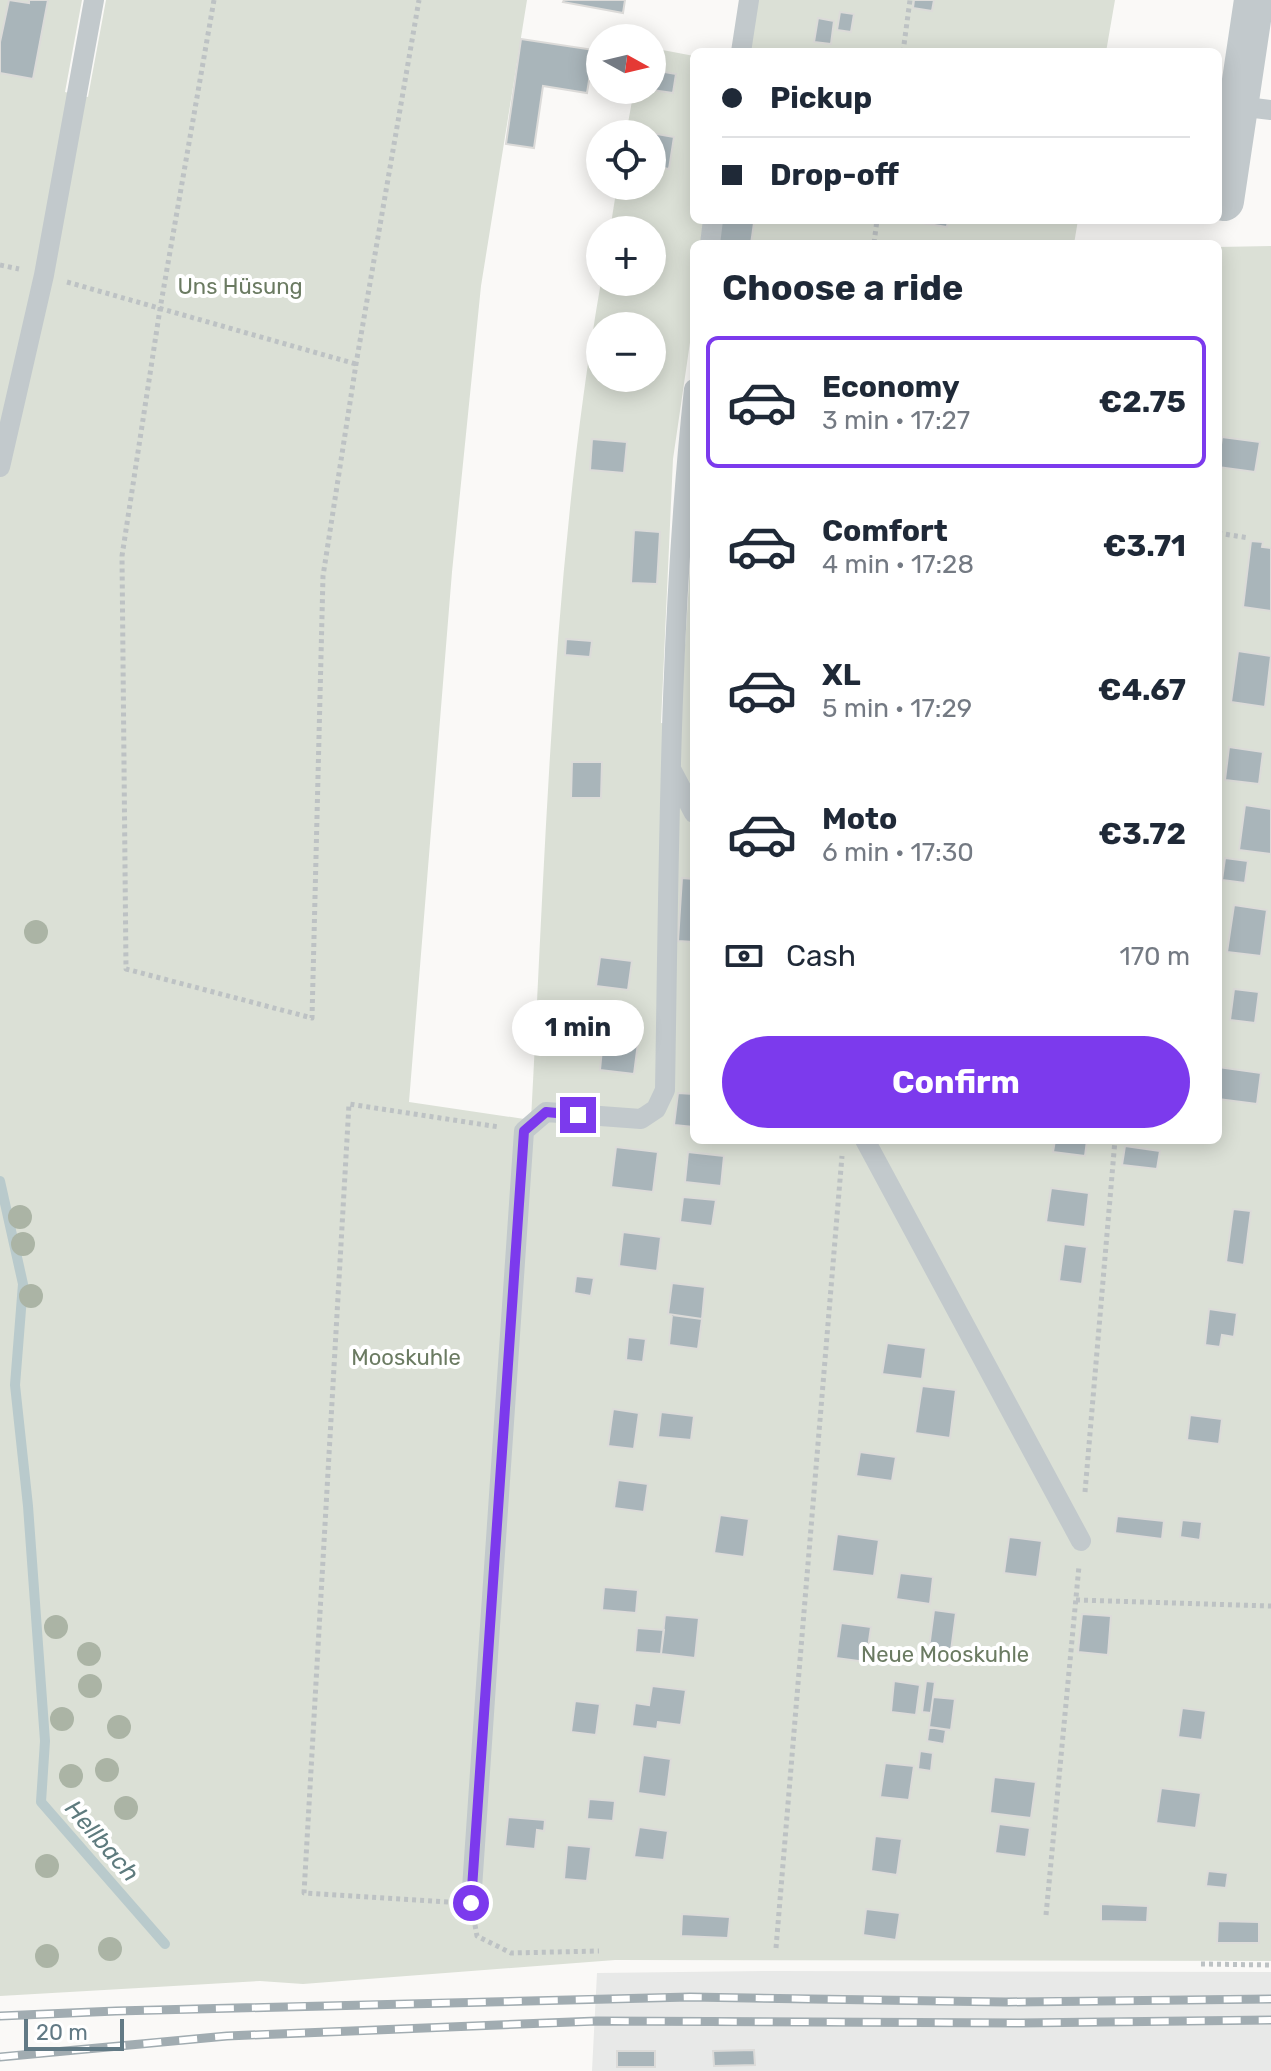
<!DOCTYPE html>
<meta charset="utf-8">
<style>
:root{--surface:#fff;--page:#f6f6f7;--text:#1f2937;--muted:#747a83;--line:#e0e1e3;--accent:#7c3aed}
body{margin:0;font-family:Rubik,sans-serif;background:var(--page);color:var(--text);height:100vh;display:flex;flex-direction:column;font-size:30px;white-space:nowrap}
*{box-sizing:border-box;margin:0}
p{font-size:26px;color:var(--muted)}
.icon{flex:none;width:44px;height:44px;fill:none;stroke:currentColor;stroke-width:2;stroke-linecap:round;stroke-linejoin:round}
.map{position:relative;flex:1;overflow:hidden}
.sheet{position:absolute;left:690px;top:240px;width:532px;height:904px;display:flex;flex-direction:column;background:var(--surface);border-radius:12px;box-shadow:0 4px 20px #0003}
.sheet>*{flex:none}
.guide{position:absolute;left:690px;top:48px;width:532px;height:176px;border-radius:12px;box-shadow:0 4px 20px #0003;display:grid;align-content:center;height:176px;padding:0 32px;background:var(--surface)}
.needle{width:52px;rotate:98deg}
.tools{position:absolute;left:586px;top:24px;display:grid;gap:16px}
.tools a{display:grid;place-items:center;width:80px;height:80px;border-radius:50%;background:var(--surface);box-shadow:0 4px 20px #0003;font-size:40px}
.scale{position:absolute;left:24px;bottom:20px;width:100px;box-sizing:border-box;padding-left:8px;border:4px solid #627a85;border-top:0;font-size:22px;line-height:28px;white-space:nowrap;color:#627a85;-webkit-text-stroke:6px #fff;paint-order:stroke}
.end{position:absolute;width:36px;height:36px;margin:-18px;border:10px solid #7c3aed;background:#fff;box-shadow:0 0 0 4px #fff}
.from{border-radius:50%}
.bubble{position:absolute;height:56px;border-radius:28px;background:var(--surface);box-shadow:0 4px 20px #0003;font-size:26px;font-weight:700;line-height:56px;text-align:center}
.guide b{display:flex;align-items:center;gap:28px;height:76px;font-size:30px}
.guide b+b{border-top:2px solid var(--line)}
.guide i{width:20px;height:20px;background:var(--text)}
ul{padding:0;list-style:none}
li{display:flex;align-items:center;gap:24px;height:132px;margin:0 16px 12px;padding:0 16px;border:4px solid transparent;border-radius:12px}
li div{flex:1}
li b{display:block;font-size:30px}
li em{font-style:normal;font-weight:700}
li.on{border-color:var(--accent)}
li>.icon{width:72px;height:72px;stroke-width:1.5}
h2{padding:0 32px;font-size:36px;line-height:96px}
.pay{display:flex;align-items:center;gap:20px;height:88px;padding:0 32px;font-size:30px}
.pay p{margin-inline-start:auto}
.button{display:flex;gap:16px;margin-top:auto;padding:16px 32px}
.button a{flex:1;height:92px;border-radius:48px;background:var(--accent);color:#fff;font-size:32px;font-weight:700;line-height:92px;text-align:center}
.map>svg:first-child{display:block}
.built{fill:#e8e9e8}
.green{fill:#dbe0d6;fill-rule:evenodd}
.lines{fill:none;stroke-linecap:round;stroke-linejoin:round}
.stream{stroke:#b9cacc;stroke-width:10}
.building{fill:#a9b5ba;stroke:#dcdbd9;stroke-width:2}
.path{stroke:#bdc2c4;stroke-width:5;stroke-dasharray:4 4;stroke-linecap:butt}
.lane{stroke:#c2c9cc;stroke-width:20}
.street{stroke:#c2c9cc;stroke-width:40}
.rail-casing{stroke:#a1acb1;stroke-width:9}
.rail{stroke:#fff;stroke-width:6;stroke-dasharray:18;stroke-linecap:butt}
.tree{fill:#abb4a5}
.route{stroke:#7c3aed;stroke-width:10}
.labels{text-anchor:middle;dominant-baseline:central;stroke-width:8;stroke-linejoin:round;paint-order:stroke}
.park-label{font-size:22px;fill:#6b7b62;stroke:#fff}
.water-label{font-size:24px;font-style:italic;fill:#5e7b7e;stroke:#fff}
</style>
<div class="map">
<svg width="1271" height="2071" viewBox="0 0 1271 2071">
<rect width="100%" height="100%" fill="#faf9f7"/>
<path class="built" d="M768 1971 1271 1972V2071H592L597 1973Z"/>
<path class="green" d="M0 0H82L65 92 88 97 106 0H527L481 286 452 572 409 1102 531 1120C546 841 553 558 601 282H652V230H610L617 186H652V134H626L634 90H652V48L694 56V220H708L704 244H694V315L673 459 661 723 680 725 694 502V1140H1218V247L1271 246V1961L615 1960 303 1984 260 1981 0 1996ZM600 326H652V378H600Z
M757 0H1115L1106 52H746Z
M724 220H1078L1074 244H721Z"/>
<g class="lines">
<path class="stream" d="M0 1181 23 1284 15 1385 28 1506 45 1741 41 1802 165 1944"/>
</g>
<path class="building" d="M9 0 29 3V0H48L33 79 0 73V42Z
M564 0H625L623 13 563 2Z
M914 0H934L932 11 913 8Z
M840 12 854 14 851 32 837 30Z
M818 18 834 21 831 44 814 42Z
M521 39 594 50 587 93 543 86 534 148 506 144Z
M653 70 676 74 673 93 652 90Z
M640 131 674 137 669 169 652 166V134H639Z
M720 220 754 223 751 244H716Z
M903 220H948L947 227Z
M652 244 664 245 660 270 652 269Z
M1222 437 1260 442 1255 472 1218 467Z
M592 439 627 442 624 473 590 470Z
M634 530 660 532 657 584 631 583Z
M1251 541 1263 542 1262 547 1271 548V611L1243 607Z
M566 639 592 641 590 657 565 655Z
M1238 651 1271 656 1265 707 1231 702Z
M1229 747 1263 752 1259 784 1225 780Z
M572 762H602L601 798H571Z
M1245 805 1271 809V854L1239 850Z
M1225 858 1248 861 1245 883 1222 880Z
M682 878 694 879V942L678 941Z
M1234 905 1267 910 1261 956 1227 952Z
M600 957 632 961 628 990 596 986Z
M1234 989 1259 992 1255 1023 1230 1020Z
M603 1038 638 1043 634 1074 600 1070Z
M1218 1067 1261 1073 1257 1104 1218 1099Z
M678 1093 694 1094V1127L674 1125Z
M1055 1140H1087L1085 1156 1053 1152Z
M1125 1146 1160 1151 1157 1169 1122 1165Z
M616 1147 658 1152 653 1192 611 1187Z
M688 1152 724 1156 721 1186 685 1182Z
M1051 1188 1089 1193 1085 1227 1046 1222Z
M683 1197 716 1200 712 1226 680 1222Z
M1233 1209 1251 1211 1244 1265 1226 1262Z
M623 1232 661 1237 657 1271 619 1266Z
M1064 1244 1087 1247 1082 1284 1059 1281Z
M576 1276 594 1278 591 1296 574 1293Z
M672 1283 705 1287 702 1319 668 1314Z
M1209 1309 1237 1313 1234 1337 1222 1335 1220 1347 1205 1345Z
M672 1315 702 1319 698 1349 669 1345Z
M628 1337 646 1339 643 1362 626 1360Z
M887 1343 926 1348 922 1379 882 1374Z
M922 1386 956 1390 950 1438 915 1433Z
M613 1409 639 1413 634 1449 608 1446Z
M661 1412 694 1416 691 1440 658 1437Z
M1190 1415 1222 1419 1219 1444 1187 1440Z
M860 1452 896 1457 892 1481 856 1476Z
M618 1480 648 1484 644 1512 614 1508Z
M720 1515 749 1519 744 1557 714 1553Z
M1117 1516 1164 1521 1162 1539 1115 1533Z
M1182 1520 1202 1522 1200 1540 1180 1537Z
M837 1534 879 1540 874 1576 832 1571Z
M1009 1537 1042 1541 1037 1577 1004 1573Z
M900 1573 933 1577 930 1604 896 1599Z
M604 1587 638 1590 636 1613 602 1610Z
M934 1610 956 1613 949 1666 927 1663Z
M1082 1614 1111 1616 1108 1655 1078 1652Z
M665 1615 699 1618 695 1658 661 1654Z
M841 1623 871 1627 866 1662 836 1658Z
M637 1628 664 1630 661 1654 635 1652Z
M894 1681 920 1685 916 1715 891 1712Z
M926 1681 935 1682 931 1713 922 1712Z
M652 1686 686 1690 681 1725 658 1722 657 1729 632 1726 635 1703 649 1705Z
M933 1697 955 1699 951 1730 929 1727Z
M575 1701 600 1704 596 1735 571 1732Z
M1182 1708 1206 1711 1202 1740 1178 1737Z
M929 1727 946 1730 944 1744 927 1741Z
M920 1751 933 1753 931 1771 918 1769Z
M643 1755 671 1759 666 1797 638 1793Z
M885 1763 914 1766 909 1800 880 1797Z
M994 1777 1036 1782 1031 1818 990 1813Z
M1161 1788 1201 1793 1196 1828 1156 1823Z
M589 1799 615 1801 613 1821 587 1819Z
M508 1817 545 1820 544 1831 537 1830 535 1849 505 1846Z
M999 1824 1030 1828 1026 1857 995 1853Z
M639 1827 668 1831 664 1860 634 1857Z
M875 1836 902 1839 897 1875 871 1871Z
M567 1845 591 1847 587 1881 564 1879Z
M1208 1871 1228 1873 1226 1888 1206 1886Z
M1101 1904 1148 1906 1147 1922 1101 1921Z
M866 1909 900 1913 896 1940 863 1935Z
M682 1914 730 1917 728 1938 681 1936Z
M1218 1921 1259 1922V1943H1217Z
M754 2050 755 2065 714 2066 713 2051Z
M617 2051H655V2067H617Z"/>
<g class="lines">
<path class="path" d="M214 0 160 309 122 556 126 969 312 1018 323 576 356 364 419 0
M903 52 910 0
M874 243 877 220
M0 265 19 269
M67 282 356 364
M1218 533 1249 538
M1085 1492 1115 1140
M1076 1600 1271 1606
M448 1902 304 1893 349 1104 499 1127
M1046 1915 1079 1566
M475 1925 477 1936 511 1953 599 1951
M776 1948 842 1156
M1201 1964 1271 1965"/>
<path class="lane" d="M741 52 749 0
M1238 106 1271 110
M710 244 713 220
M0 467 44 275 94 0
M672 771 694 813
M865 1140 1081 1541
M471 1903 524 1131 546 1112 641 1119 656 1109 665 1090C669 856 669 622 694 389"/>
<path class="street" d="M1224 201 1254 0"/>
<defs>
<path id="rail" d="M0 2016 116 2011 690 1997 1006 2002 1271 1999
M0 2057 227 2036 597 2021 1020 2023 1271 2020"/>
</defs>
<use href="#rail" class="rail-casing"/>
<use href="#rail" class="rail"/>
</g>
<g class="tree">
<circle cx="36" cy="932" r="12"/>
<circle cx="20" cy="1217" r="12"/>
<circle cx="23" cy="1244" r="12"/>
<circle cx="31" cy="1296" r="12"/>
<circle cx="56" cy="1627" r="12"/>
<circle cx="89" cy="1654" r="12"/>
<circle cx="90" cy="1686" r="12"/>
<circle cx="62" cy="1719" r="12"/>
<circle cx="119" cy="1727" r="12"/>
<circle cx="107" cy="1770" r="12"/>
<circle cx="71" cy="1776" r="12"/>
<circle cx="126" cy="1808" r="12"/>
<circle cx="47" cy="1866" r="12"/>
<circle cx="110" cy="1949" r="12"/>
<circle cx="47" cy="1956" r="12"/>
</g>
<g class="lines">
<path class="route" d="M471 1903 524 1131 546 1112 578 1115"/>
</g>
<g class="labels">
<g class="park-label">
<text x="240" y="286">Uns Hüsung</text>
<text x="406" y="1357">Mooskuhle</text>
<text x="945" y="1654">Neue Mooskuhle</text>
</g>
<g class="water-label">
<text transform="translate(102 1841) rotate(49)">Hellbach</text>
</g>
</g>
</svg>
<div class="tools">
<a><svg class="needle" viewBox="-14 -14 28 28"><path d="M0-13l5 13h-10z" fill="#e53935"/><path d="M0 13l5-13h-10z" fill="#747a83"/></svg></a>
<a><svg class="icon" aria-label="locate" viewBox="0 0 24 24"><circle cx="12" cy="12" r="6"/><path d="M12 2v4M12 18v4M2 12h4M18 12h4"/></svg></a>
<a>+</a>
<a>−</a>
</div>
<div class="scale">20 m</div>
<i class="end from" style="left:471px;top:1903px"></i>
<i class="end" style="left:578px;top:1115px"></i>
<div class="bubble" style="left:512px;top:1000px;width:132px">1 min</div>
<div class="guide">
<b><i class="from"></i>Pickup</b>
<b><i></i>Drop-off</b>
</div>
<section class="sheet">
<h2>Choose a ride</h2>
<ul>
<li class="on"><svg class="icon" aria-label="car" viewBox="0 0 24 24"><path d="M5 17H2v-5l4-1 3-4h7l3 4 3 1v5h-3M9 17h6M6 11h13"/><circle cx="7" cy="17" r="2"/><circle cx="17" cy="17" r="2"/></svg><div><b>Economy</b><p>3 min · 17:27</p></div><em>€2.75</em></li>
<li><svg class="icon" aria-label="car" viewBox="0 0 24 24"><path d="M5 17H2v-5l4-1 3-4h7l3 4 3 1v5h-3M9 17h6M6 11h13"/><circle cx="7" cy="17" r="2"/><circle cx="17" cy="17" r="2"/></svg><div><b>Comfort</b><p>4 min · 17:28</p></div><em>€3.71</em></li>
<li><svg class="icon" aria-label="car" viewBox="0 0 24 24"><path d="M5 17H2v-5l4-1 3-4h7l3 4 3 1v5h-3M9 17h6M6 11h13"/><circle cx="7" cy="17" r="2"/><circle cx="17" cy="17" r="2"/></svg><div><b>XL</b><p>5 min · 17:29</p></div><em>€4.67</em></li>
<li><svg class="icon" aria-label="car" viewBox="0 0 24 24"><path d="M5 17H2v-5l4-1 3-4h7l3 4 3 1v5h-3M9 17h6M6 11h13"/><circle cx="7" cy="17" r="2"/><circle cx="17" cy="17" r="2"/></svg><div><b>Moto</b><p>6 min · 17:30</p></div><em>€3.72</em></li>
</ul>
<div class="pay"><svg class="icon" aria-label="cash" viewBox="0 0 24 24"><path d="M3 7h18v10H3z"/><circle cx="12" cy="12" r="2"/></svg>Cash<p>170 m</p></div>
<div class="button"><a>Confirm</a></div>
</section>
</div>
